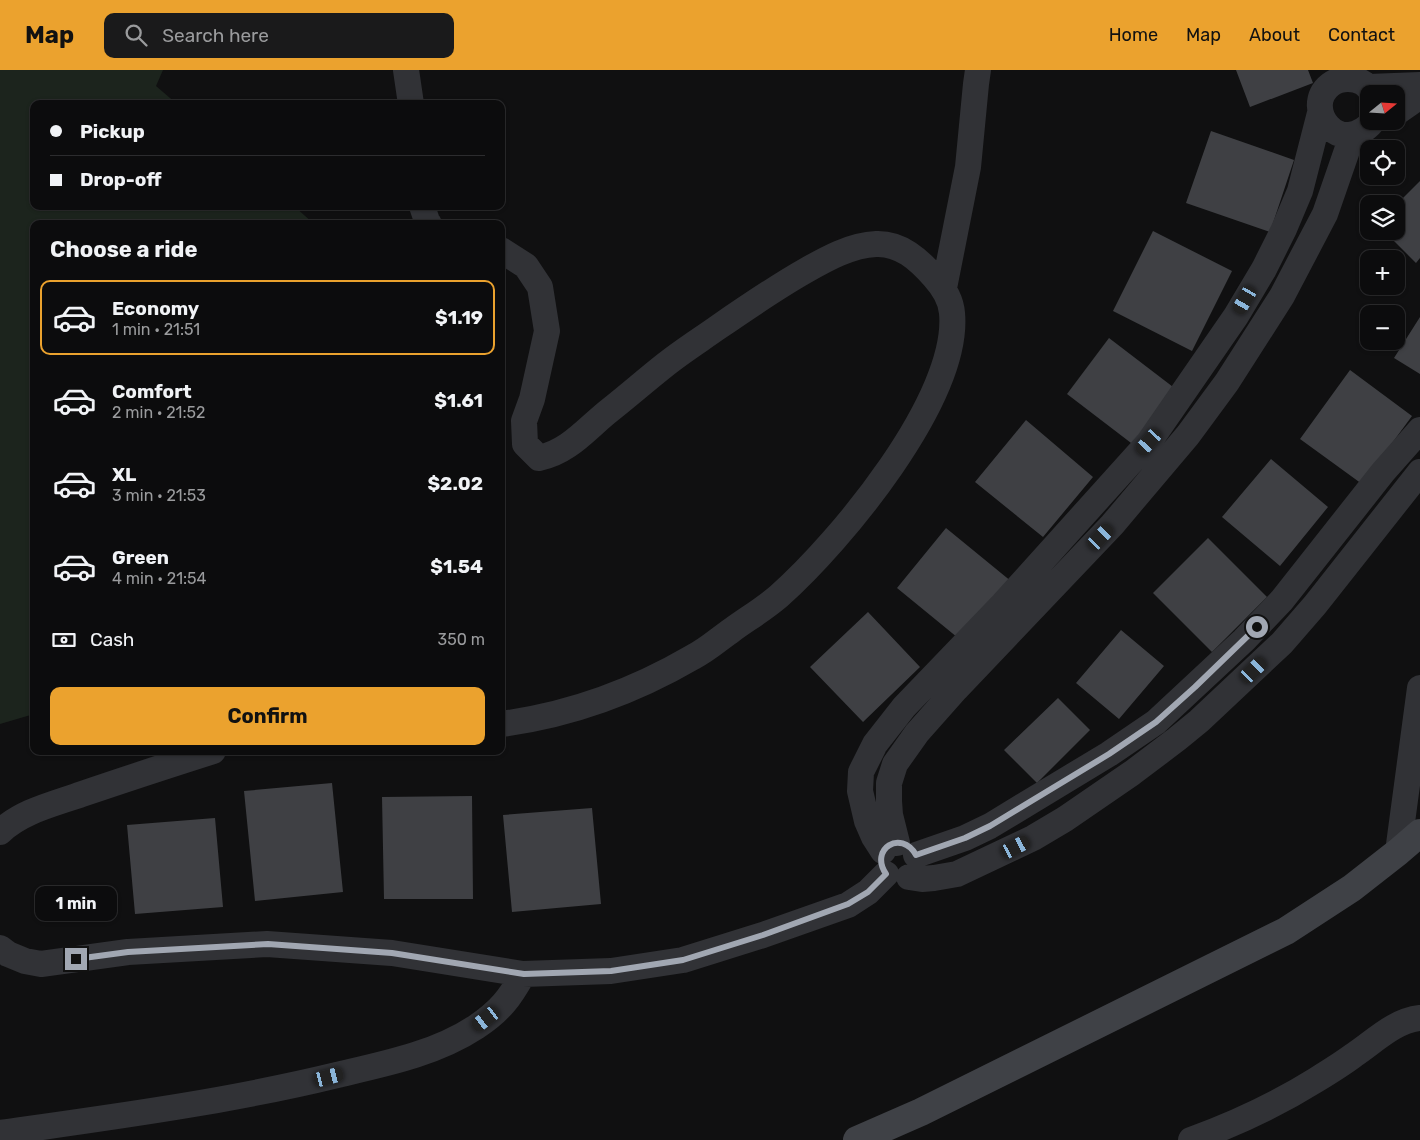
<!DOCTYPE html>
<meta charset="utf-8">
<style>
:root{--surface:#0c0c0d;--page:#1a1a1b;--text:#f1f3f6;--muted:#9a9b9d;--line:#2c2c2e;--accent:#eba22e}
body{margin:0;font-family:Rubik,sans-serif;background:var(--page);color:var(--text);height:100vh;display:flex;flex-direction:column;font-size:19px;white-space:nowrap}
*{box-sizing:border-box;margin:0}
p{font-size:16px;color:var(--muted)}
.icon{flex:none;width:28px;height:28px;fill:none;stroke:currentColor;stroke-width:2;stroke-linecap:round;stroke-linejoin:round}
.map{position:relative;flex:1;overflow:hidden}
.details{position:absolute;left:30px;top:150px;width:475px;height:535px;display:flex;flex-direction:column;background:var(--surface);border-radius:10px;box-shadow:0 1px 4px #0004,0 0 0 1px var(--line)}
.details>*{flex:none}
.guide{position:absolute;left:30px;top:30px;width:475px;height:110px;border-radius:10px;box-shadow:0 1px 4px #0004,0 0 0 1px var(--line);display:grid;align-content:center;height:110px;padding:0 20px;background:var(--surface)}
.needle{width:32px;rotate:72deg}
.tools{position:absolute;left:1360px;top:15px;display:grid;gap:10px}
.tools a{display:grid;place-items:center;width:45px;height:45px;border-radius:10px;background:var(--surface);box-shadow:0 1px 4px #0004,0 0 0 1px var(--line);font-size:25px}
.end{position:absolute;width:22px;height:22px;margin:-11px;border:6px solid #a1a7b2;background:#111;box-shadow:0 0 0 2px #111}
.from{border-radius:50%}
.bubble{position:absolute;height:35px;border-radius:10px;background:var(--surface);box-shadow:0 1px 4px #0004,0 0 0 1px var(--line);font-size:16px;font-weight:700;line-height:35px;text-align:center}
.car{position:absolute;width:15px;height:30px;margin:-15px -8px;border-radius:6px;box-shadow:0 0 4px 1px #0007;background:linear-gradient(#222 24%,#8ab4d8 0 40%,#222 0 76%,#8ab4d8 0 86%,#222 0)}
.guide b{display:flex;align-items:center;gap:18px;height:48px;font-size:19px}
.guide b+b{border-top:1px solid var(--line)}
.guide i{width:12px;height:12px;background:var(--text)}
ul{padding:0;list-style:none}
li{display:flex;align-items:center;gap:15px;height:75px;margin:0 10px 8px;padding:0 10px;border:2px solid transparent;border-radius:10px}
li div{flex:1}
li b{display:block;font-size:19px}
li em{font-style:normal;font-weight:700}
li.current{border-color:var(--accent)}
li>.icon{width:45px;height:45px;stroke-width:1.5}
h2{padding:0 20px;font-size:22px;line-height:60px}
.pay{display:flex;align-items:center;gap:12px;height:55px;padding:0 20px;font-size:19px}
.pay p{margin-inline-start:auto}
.button{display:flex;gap:10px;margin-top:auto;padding:10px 20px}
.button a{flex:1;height:58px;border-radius:10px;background:var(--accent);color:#111;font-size:20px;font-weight:700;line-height:58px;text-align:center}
header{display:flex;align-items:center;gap:30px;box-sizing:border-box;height:70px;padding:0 25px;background:var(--accent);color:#111}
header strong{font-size:24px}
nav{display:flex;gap:28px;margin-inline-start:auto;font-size:18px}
.search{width:350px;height:45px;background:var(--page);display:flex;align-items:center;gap:12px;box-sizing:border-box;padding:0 18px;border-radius:10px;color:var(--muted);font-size:19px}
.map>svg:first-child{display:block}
.green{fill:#1c241d}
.building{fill:#3f4044}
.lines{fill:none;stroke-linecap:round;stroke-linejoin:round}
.minor{stroke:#313236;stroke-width:26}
.secondary{stroke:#3f4146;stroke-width:28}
.route{stroke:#a1a7b2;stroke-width:6}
</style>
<header>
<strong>Map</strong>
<div class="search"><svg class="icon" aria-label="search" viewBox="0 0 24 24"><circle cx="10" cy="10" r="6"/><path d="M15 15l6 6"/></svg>Search here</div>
<nav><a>Home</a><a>Map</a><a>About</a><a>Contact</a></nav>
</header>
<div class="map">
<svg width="1420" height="1070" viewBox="0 0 1420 1070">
<rect width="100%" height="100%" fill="#101011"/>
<path class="green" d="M0 0H163L156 16 177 34H34V136H294L314 154H34V644L0 654Z"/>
<path class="building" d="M1236 0H1308L1313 13 1250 37Z
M1211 61 1294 90 1270 162 1186 133Z
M1420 111V188L1416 193 1384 161H1396V135Z
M1153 161 1232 201 1192 281 1113 241Z
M1420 247V304L1394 288Z
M1109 268 1177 320 1135 376 1067 324Z
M1350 300 1412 346 1362 414 1300 369Z
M1026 350 1093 407 1043 467 975 412Z
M1271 389 1328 437 1280 496 1222 447Z
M946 458 1012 512 963 572 897 518Z
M1208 468 1267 527 1212 582 1153 523Z
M868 542 920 597 863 652 810 597Z
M1121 560 1164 596 1119 649 1076 613Z
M1058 628 1090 660 1037 713 1004 680Z
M332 713 343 822 255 831 244 721Z
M472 726 473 829H384L382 727Z
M592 738 601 834 512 842 503 745Z
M215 748 223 837 135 844 127 755Z"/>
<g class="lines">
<path class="minor" d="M406 0 411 34
M1369 17 1420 15
M1373 24C1367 14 1360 9 1348 9 1342 9 1335 11 1330 15 1301 38 1340 90 1373 51
M1396 43 1420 26
M422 136 427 151 429 154
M501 180 526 196 540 217 547 261 532 329 524 351 525 374 539 388C569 382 587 358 610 340 629 325 646 310 665 295 681 282 700 270 717 258 746 238 775 218 805 201 826 189 851 175 876 174 901 173 919 190 934 207 943 217 951 230 952 243 960 328 840 472 779 526 764 539 747 549 732 560 719 569 707 580 693 587 633 622 570 645 501 654
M944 218 968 97 976 14 978 0
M0 762C22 741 54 734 82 724 126 709 169 695 213 681
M897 773 890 745 889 731V713L895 694 917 663 956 619 1112 455 1188 365 1227 312 1282 226 1325 144 1352 66
M883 781 874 767 867 751 860 721 861 702 875 674 904 637 1003 534 1149 372 1236 246 1264 199 1284 159 1300 121 1320 43
M1398 782 1420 618
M916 785 965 768 990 756 1109 684 1156 652 1244 570 1282 530 1383 402 1420 360
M909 807 922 809 934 808 957 804 1033 768 1065 749 1132 703 1177 669 1199 651 1282 573 1315 535 1420 402
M0 878 8 884 25 891 41 894 128 882 267 874 392 883 523 904 611 901 683 890 763 865 848 835 868 822 886 804
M0 1063C113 1047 226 1032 337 1005 384 994 435 984 476 957 500 941 510 928 523 904
M1191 1070C1235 1054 1276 1035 1316 1010 1329 1002 1342 994 1354 985 1375 971 1394 951 1420 948"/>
<path class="secondary" d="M857 1070 921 1042 1286 861 1352 818 1398 782 1420 763"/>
</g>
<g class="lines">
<path class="route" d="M76 889 128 882 268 874 392 883 524 904 611 901 683 890 763 865 848 834 868 822 886 804C869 779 901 759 916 785L965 768 990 756 1109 684 1156 652 1195 617 1257 557"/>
</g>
</svg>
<div class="tools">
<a><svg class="needle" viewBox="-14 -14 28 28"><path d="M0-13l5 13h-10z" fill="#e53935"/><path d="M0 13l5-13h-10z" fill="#9a9b9d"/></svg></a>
<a><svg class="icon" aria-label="locate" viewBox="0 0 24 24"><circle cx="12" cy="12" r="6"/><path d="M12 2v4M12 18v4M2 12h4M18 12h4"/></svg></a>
<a><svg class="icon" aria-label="layers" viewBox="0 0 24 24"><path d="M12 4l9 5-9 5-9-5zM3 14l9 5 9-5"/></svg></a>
<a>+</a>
<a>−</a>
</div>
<i class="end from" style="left:1257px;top:557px"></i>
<i class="end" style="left:76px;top:889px"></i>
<div class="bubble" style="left:35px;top:816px;width:82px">1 min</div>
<i class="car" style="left:1245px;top:230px;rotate:210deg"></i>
<i class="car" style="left:1149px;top:372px;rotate:222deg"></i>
<i class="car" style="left:1101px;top:467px;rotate:44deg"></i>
<i class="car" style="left:1254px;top:600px;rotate:46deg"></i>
<i class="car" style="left:1016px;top:777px;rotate:63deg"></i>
<i class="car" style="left:486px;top:949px;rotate:232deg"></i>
<i class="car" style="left:329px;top:1007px;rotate:76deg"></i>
<div class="guide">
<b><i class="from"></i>Pickup</b>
<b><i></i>Drop-off</b>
</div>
<section class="details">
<h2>Choose a ride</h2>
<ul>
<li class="current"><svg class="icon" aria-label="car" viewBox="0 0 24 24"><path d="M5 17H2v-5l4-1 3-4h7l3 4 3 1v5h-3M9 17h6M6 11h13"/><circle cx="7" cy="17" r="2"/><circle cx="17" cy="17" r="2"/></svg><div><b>Economy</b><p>1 min · 21:51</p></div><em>$1.19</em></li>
<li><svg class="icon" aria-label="car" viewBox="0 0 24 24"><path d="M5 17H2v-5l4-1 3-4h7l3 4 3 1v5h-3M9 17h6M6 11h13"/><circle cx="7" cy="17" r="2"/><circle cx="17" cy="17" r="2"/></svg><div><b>Comfort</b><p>2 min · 21:52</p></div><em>$1.61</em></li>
<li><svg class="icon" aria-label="car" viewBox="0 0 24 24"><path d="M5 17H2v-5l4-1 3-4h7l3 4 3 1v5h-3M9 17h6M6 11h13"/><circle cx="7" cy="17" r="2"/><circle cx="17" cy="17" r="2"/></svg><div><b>XL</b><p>3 min · 21:53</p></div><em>$2.02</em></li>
<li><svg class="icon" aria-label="car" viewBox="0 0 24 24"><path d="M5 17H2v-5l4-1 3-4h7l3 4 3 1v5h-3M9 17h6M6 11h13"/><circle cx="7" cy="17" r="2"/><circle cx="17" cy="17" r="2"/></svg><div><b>Green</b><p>4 min · 21:54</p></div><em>$1.54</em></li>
</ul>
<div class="pay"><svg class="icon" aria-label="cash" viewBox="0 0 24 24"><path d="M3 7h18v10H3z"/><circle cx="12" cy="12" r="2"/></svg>Cash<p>350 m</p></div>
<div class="button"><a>Confirm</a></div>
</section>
</div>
